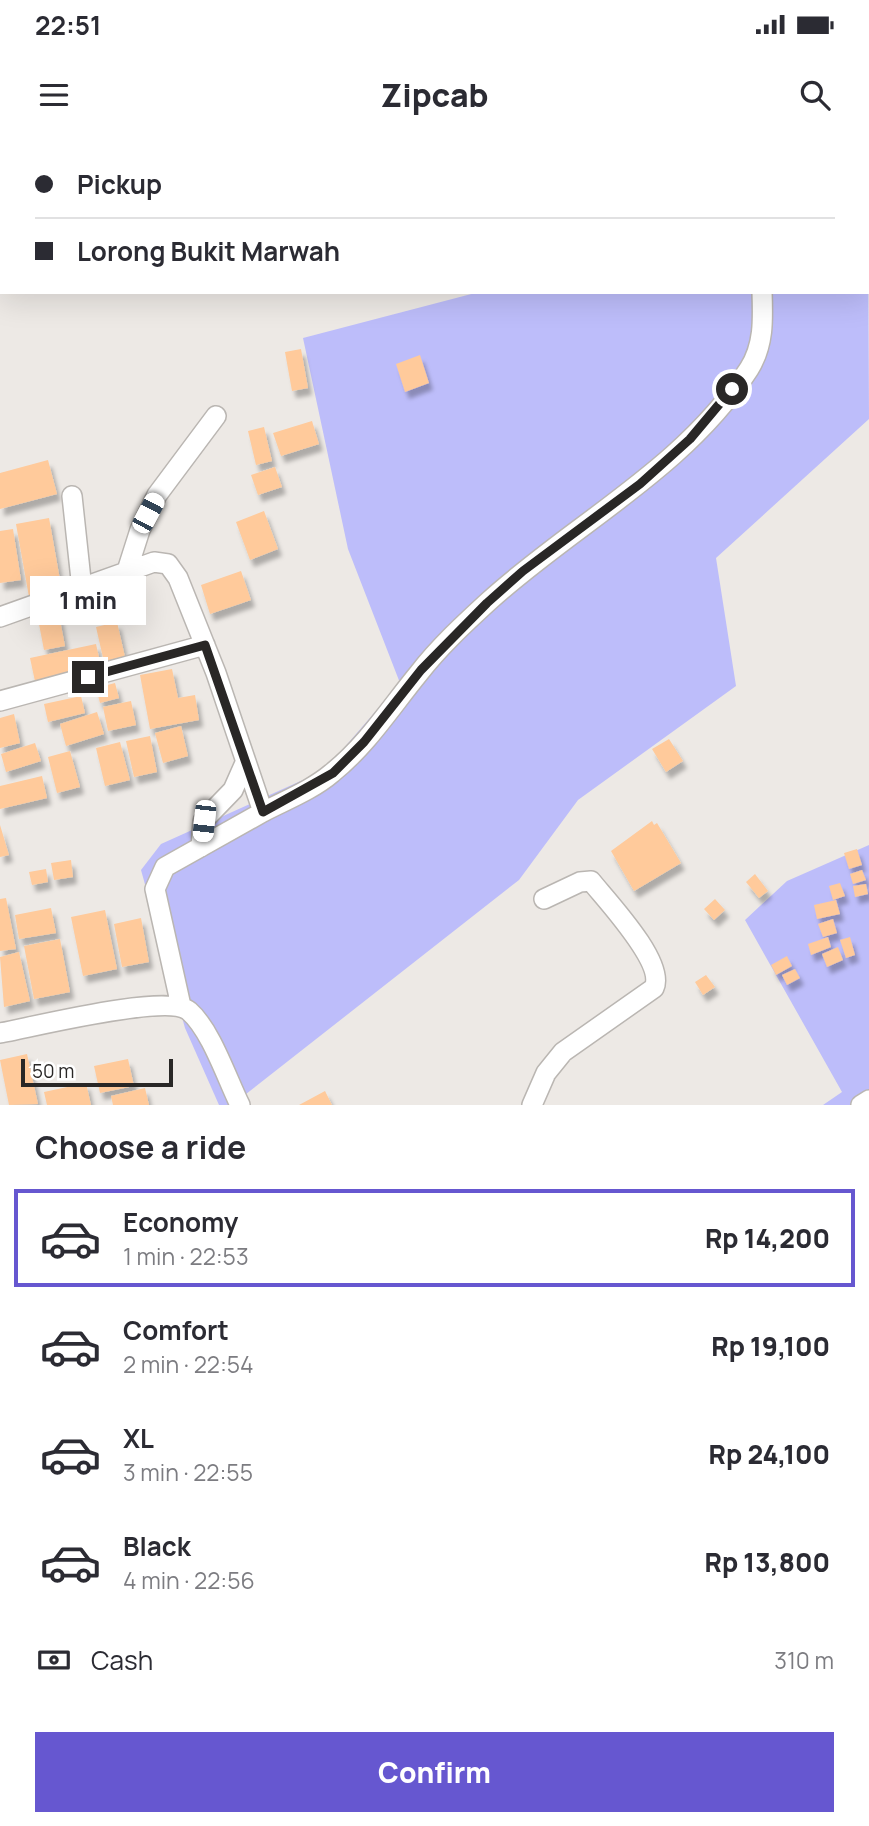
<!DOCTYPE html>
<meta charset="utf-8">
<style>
:root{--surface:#fff;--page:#f2f2f3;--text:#2b2b33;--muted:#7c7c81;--line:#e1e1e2;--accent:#6657d0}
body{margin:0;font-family:Manrope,sans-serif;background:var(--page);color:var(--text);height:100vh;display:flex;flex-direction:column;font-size:26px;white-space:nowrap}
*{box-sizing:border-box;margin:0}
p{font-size:23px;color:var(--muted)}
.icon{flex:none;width:38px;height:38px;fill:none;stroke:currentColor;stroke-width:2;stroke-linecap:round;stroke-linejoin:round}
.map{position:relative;height:965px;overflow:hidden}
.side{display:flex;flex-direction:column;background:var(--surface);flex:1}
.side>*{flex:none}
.banner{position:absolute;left:0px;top:0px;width:870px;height:154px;box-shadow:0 7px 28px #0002;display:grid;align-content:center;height:154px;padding:0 35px;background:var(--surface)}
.scale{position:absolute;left:21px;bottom:18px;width:152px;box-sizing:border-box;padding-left:7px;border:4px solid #292726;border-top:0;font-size:19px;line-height:24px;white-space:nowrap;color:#292726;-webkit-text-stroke:5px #fff;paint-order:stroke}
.end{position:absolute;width:32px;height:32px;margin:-16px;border:9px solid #292726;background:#fff;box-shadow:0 0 0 4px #fff}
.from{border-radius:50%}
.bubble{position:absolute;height:49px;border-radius:0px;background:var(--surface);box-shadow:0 7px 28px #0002;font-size:23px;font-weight:800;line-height:49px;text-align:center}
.car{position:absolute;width:21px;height:42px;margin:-21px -10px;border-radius:9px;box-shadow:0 0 5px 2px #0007;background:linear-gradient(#fff 24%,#345 0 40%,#fff 0 76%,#345 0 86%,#fff 0)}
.banner b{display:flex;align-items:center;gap:24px;height:66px;font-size:26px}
.banner b+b{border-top:2px solid var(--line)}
.banner i{width:18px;height:18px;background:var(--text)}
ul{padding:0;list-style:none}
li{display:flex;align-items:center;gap:21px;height:98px;margin:0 14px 10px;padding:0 21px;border:4px solid transparent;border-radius:0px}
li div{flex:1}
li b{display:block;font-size:26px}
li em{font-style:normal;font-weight:800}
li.current{border-color:var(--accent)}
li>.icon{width:63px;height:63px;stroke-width:1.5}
h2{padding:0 35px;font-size:32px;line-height:84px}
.pay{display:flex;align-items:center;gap:18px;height:77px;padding:0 35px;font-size:26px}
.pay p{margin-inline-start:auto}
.button{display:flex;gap:14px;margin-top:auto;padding:14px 35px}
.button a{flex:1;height:80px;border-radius:0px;background:var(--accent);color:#fff;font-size:28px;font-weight:800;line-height:80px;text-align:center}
.status{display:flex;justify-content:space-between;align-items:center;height:49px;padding:0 35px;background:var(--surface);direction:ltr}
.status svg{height:19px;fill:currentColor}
header{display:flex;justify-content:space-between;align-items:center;height:91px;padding:0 35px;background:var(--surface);font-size:32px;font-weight:800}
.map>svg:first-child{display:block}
.green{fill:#bdbdfa}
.building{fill:#ffca9b;filter:url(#shadow)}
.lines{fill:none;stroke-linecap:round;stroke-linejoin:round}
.minor-casing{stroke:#bab6b2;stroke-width:22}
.minor{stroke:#fff;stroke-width:19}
.route{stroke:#292726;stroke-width:9}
</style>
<div class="status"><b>22:51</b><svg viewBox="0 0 49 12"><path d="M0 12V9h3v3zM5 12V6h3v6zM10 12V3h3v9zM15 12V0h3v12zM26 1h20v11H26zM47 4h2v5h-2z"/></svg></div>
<header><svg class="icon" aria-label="menu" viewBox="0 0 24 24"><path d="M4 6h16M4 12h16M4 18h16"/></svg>Zipcab<svg class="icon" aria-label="search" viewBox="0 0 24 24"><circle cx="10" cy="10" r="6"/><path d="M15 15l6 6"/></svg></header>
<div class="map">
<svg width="869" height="965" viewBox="0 0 869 965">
<defs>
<filter id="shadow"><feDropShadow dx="4" dy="7" stdDeviation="2" flood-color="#0004"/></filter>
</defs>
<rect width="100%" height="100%" fill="#ede9e5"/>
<path class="green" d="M868 90 869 279 716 418 736 546 578 660 519 740 232 965H219L185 888 141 730 161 704 325 630 400 543 348 409 303 198 479 152H868Z
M869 705V965H823L842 952 745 780 787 741Z"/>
<path class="building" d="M301 209 308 248 292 251 285 212Z
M420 215 429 243 405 252 396 224Z
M312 281 319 304 281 316 273 293Z
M264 287 272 321 256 325 248 291Z
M48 320 57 354 0 369V333Z
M275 327 282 347 258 355 251 335Z
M264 371 278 409 250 420 236 382Z
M49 378 62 451 29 457 16 384Z
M13 389 21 440 0 443V391Z
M241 431 251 460 210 474 201 445Z
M59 475 65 506 44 510 38 479Z
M117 482 125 517 104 522 96 487Z
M96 504 102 531 36 546 30 518Z
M172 529 178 558 195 555 199 580 150 589 140 535Z
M115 543 119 558 100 563 96 548Z
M81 556 85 573 48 582 44 564Z
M131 561 136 585 108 591 103 567Z
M97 572 104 594 66 606 60 584Z
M14 574 20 603 0 608V578Z
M181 586 188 616 163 623 155 593Z
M150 596 157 632 134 637 126 601Z
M669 599 683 621 666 632 652 609Z
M120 602 130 640 105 646 96 608Z
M35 603 41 621 6 632 1 614Z
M70 611 80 647 57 653 48 617Z
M42 636 47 658 0 669V646Z
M652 681 654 685 657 683 681 723 634 751 611 711Z
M0 685 9 715 0 717Z
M857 709 862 725 849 729 844 713Z
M71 720 73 737 54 740 51 723Z
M46 729 48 742 32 745 29 732Z
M862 730 866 740 853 744 850 734Z
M755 734 768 751 759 758 746 742Z
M840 743 845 756 833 760 829 746Z
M866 744 868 754 855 757 853 746Z
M6 758 16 809 0 811V759Z
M715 759 725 770 714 780 704 769Z
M836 760 840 774 817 779 814 765Z
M51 768 56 793 19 799 15 775Z
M105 770 117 829 83 836 71 777Z
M141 778 149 822 122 827 114 784Z
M833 779 837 793 823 797 818 784Z
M828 797 831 807 811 815 808 804Z
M850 797 855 815 846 818 840 800Z
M60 799 70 852 34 859 24 806Z
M838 807 843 820 827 827 822 814Z
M19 812 30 861 4 867 0 817Z
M787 816 792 826 776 835 771 825Z
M795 829 800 838 787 845 782 835Z
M706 835 715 847 703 855 695 842Z
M27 914 38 964 9 965 0 920Z
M128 919 134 946 100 953 94 926Z
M86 943 91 965H47L44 952Z
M145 948 149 965H113L111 956Z
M325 951 332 965H299Z"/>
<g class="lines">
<defs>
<path id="minor" d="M823 0V2
M456 2 460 0
M0 109 2 108
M72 356 82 449
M126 434 140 390 157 355 216 276
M0 477 154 422 168 424 178 438 216 533 263 672 165 727 155 749 181 866
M0 561 205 505
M263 672C286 660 312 650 332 633 367 605 391 567 419 533 439 507 465 483 489 461 575 383 684 329 749 229 764 205 763 180 762 152
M201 707 203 681 233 650 245 623
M0 893C33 887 167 853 189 871 211 890 227 939 240 965
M532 965 546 933 563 912 654 848C666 823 607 761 591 741L580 742 544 759
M861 965 869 960"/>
</defs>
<use href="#minor" class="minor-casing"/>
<use href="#minor" class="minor"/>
</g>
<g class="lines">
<path class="route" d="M88 537 205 505 263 672 333 633 364 602 421 530 487 463 523 431 640 344 690 299 732 249"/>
</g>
</svg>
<div class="scale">50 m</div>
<i class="end from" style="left:732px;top:249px"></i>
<i class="end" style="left:88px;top:537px"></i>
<div class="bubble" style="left:30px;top:436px;width:116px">1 min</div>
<i class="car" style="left:148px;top:373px;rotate:28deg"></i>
<i class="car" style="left:204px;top:681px;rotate:186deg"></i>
<div class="banner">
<b><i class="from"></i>Pickup</b>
<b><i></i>Lorong Bukit Marwah</b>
</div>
</div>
<section class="side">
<h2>Choose a ride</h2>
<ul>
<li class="current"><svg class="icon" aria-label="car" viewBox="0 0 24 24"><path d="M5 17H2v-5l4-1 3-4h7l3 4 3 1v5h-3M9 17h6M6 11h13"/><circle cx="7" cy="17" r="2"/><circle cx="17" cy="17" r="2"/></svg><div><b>Economy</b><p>1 min · 22:53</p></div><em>Rp 14,200</em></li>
<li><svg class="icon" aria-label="car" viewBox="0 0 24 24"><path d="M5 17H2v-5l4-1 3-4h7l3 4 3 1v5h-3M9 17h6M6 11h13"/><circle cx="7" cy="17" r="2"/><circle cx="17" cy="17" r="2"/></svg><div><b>Comfort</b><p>2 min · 22:54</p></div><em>Rp 19,100</em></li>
<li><svg class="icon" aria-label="car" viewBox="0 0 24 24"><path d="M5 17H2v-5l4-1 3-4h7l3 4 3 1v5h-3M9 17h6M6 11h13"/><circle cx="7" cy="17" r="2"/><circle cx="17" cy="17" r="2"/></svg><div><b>XL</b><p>3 min · 22:55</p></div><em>Rp 24,100</em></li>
<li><svg class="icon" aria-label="car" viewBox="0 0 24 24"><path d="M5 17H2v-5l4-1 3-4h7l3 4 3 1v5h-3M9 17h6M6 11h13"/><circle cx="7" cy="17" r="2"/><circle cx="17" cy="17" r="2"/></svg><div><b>Black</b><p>4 min · 22:56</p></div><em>Rp 13,800</em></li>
</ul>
<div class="pay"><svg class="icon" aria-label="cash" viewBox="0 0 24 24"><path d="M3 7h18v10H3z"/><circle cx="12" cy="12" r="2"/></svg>Cash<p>310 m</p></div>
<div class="button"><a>Confirm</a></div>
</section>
